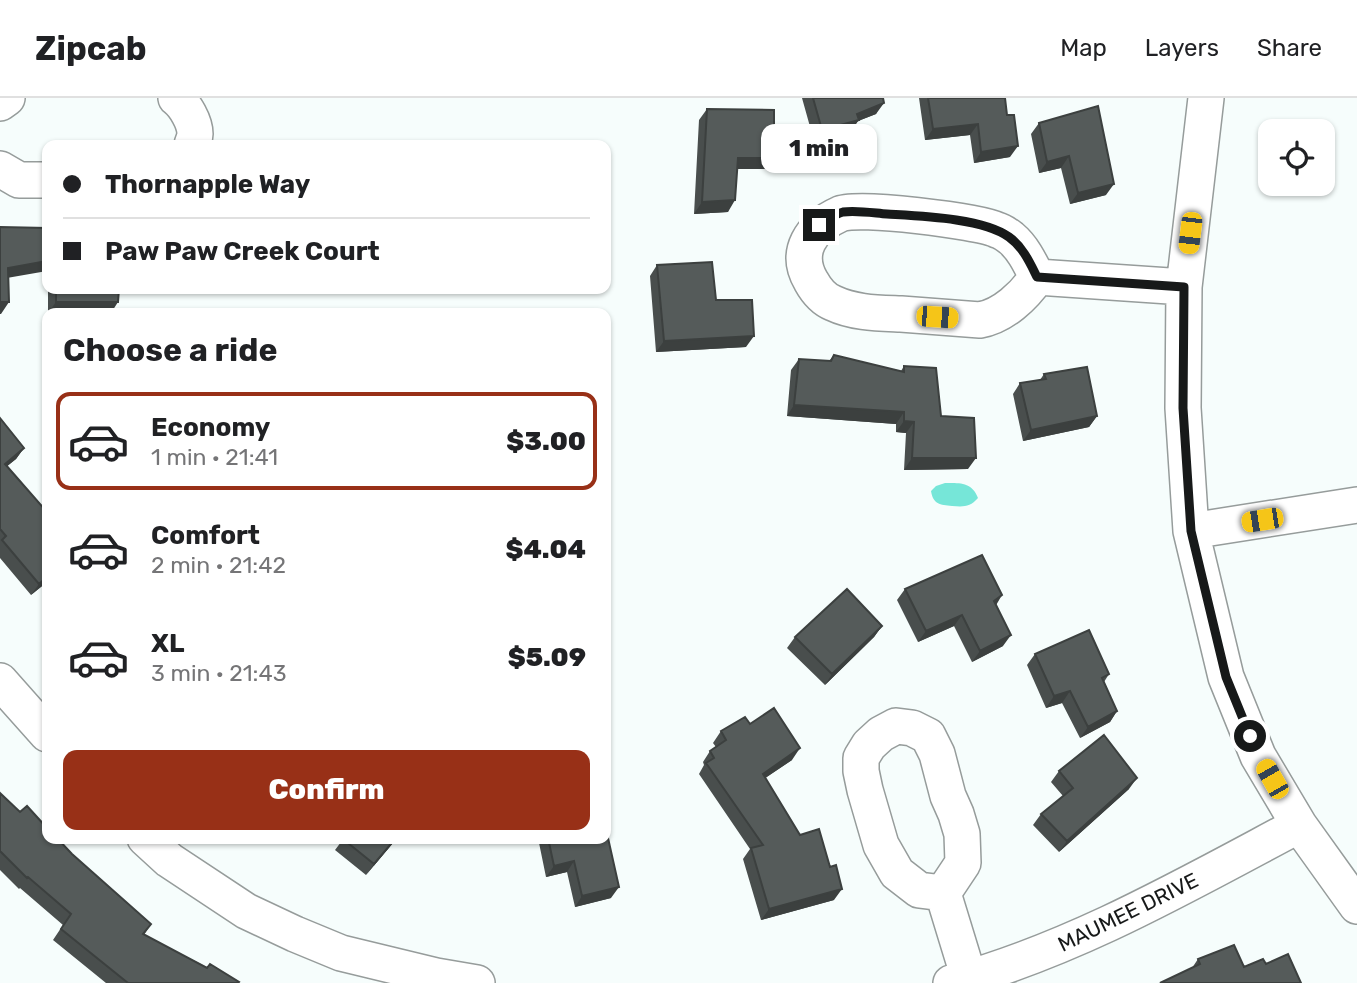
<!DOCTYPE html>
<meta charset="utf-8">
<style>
:root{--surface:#fff;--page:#f6f6f6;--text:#202124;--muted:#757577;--line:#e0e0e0;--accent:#983017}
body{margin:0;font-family:Rubik,sans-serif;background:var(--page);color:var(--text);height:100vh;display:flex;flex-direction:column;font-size:26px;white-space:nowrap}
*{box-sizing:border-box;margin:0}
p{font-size:23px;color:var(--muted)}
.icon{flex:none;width:38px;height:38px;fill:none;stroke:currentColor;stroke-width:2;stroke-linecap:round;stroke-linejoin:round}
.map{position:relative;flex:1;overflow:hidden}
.panel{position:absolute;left:42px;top:210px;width:569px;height:536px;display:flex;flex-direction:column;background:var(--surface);border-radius:14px;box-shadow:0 2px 5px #0004}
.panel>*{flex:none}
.hud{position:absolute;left:42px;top:42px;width:569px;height:154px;border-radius:14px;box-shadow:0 2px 5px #0004;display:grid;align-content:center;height:154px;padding:0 21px;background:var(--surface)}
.controls{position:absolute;left:1258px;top:21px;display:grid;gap:14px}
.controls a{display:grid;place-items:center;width:77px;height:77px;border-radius:14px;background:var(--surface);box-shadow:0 2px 5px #0004;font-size:35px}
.end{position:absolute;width:32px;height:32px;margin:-16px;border:9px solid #171919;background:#fff;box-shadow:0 0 0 4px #fff}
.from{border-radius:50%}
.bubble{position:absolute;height:49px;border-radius:14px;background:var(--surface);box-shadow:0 2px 5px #0004;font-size:23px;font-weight:800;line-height:49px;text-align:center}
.car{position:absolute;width:21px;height:42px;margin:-21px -10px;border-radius:9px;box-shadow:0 0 5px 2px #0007;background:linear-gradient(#f5c518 24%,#345 0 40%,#f5c518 0 76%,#345 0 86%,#f5c518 0)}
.hud b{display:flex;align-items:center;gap:24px;height:66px;font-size:26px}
.hud b+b{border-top:2px solid var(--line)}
.hud i{width:18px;height:18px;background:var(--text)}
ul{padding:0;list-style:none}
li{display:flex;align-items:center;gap:21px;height:98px;margin:0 14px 10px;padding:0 7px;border:4px solid transparent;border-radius:14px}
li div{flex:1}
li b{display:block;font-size:26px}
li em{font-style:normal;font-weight:800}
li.selected{border-color:var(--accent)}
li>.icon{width:63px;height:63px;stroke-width:1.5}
h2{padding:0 21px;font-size:32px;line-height:84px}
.button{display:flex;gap:14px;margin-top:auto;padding:14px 21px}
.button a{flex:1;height:80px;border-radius:14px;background:var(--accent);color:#fff;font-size:28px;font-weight:800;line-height:80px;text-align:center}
header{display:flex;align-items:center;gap:42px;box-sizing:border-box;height:98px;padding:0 35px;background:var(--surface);border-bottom:2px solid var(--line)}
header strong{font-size:33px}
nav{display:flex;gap:38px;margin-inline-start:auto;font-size:24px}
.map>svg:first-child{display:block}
.water{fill:#76e6d8}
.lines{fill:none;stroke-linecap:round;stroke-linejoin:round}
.minor-casing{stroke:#969c9b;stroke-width:38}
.minor{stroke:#fff;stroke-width:35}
.wall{fill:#494e4d}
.shaded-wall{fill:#3c403f}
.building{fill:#555b5a;stroke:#3c403f;stroke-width:2}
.route{stroke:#171919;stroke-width:9}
.labels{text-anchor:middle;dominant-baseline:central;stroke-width:7;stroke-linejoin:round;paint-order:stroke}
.street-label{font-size:21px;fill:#171919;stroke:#fff}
</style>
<header>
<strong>Zipcab</strong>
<nav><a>Map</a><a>Layers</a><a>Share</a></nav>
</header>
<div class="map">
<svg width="1357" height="885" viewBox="0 0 1357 885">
<rect width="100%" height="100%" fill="#f6fdfc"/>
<path class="water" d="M945 385C960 385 972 384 978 400 970 409 964 409 952 408 940 407 933 406 931 393L936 388Z"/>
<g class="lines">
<defs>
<path id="minor" d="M176 0C185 7 195 24 195 36 195 40 193 43 192 47
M1206 0 1184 189 1183 310 1191 433 1226 579 1258 658 1299 727 1357 808
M0 5 7 0
M0 71 19 82H47
M1037 179C1024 198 1003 218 980 222 954 220 927 218 901 216 878 215 854 215 833 205 823 201 816 192 811 183 794 154 811 129 840 116 856 108 978 123 997 132 1001 133 1007 137 1011 140 1023 150 1030 165 1037 179L1184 189
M1191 433 1357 407
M0 583 47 636
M145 740 169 762 246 813 295 836 341 855 436 878 477 885
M943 795 919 792 897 775 881 747 865 692 861 673V660L869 647 881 636 896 628 912 630 928 638 937 656 948 698 956 716 962 736 963 765 943 795 969 880
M951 885C1075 851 1186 787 1299 727"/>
</defs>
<use href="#minor" class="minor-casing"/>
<use href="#minor" class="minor"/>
</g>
<path class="wall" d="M802 0H883L876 16 858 23 851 33 814 43Z
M919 0H1005L1010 59 974 65 970 37 925 42Z
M707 11 766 71H737L728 114 694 116 699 22Z
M1039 25 1106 97 1070 106 1061 70 1039 75 1031 36Z
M657 167 716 202 746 249 656 254 650 178Z
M48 191H143L119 192 111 215H48Z
M834 257 901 273 904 268 941 318 968 371 904 372 906 335 896 334V326L787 318 791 272 799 261 829 263Z
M1044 276 1097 318 1089 329 1023 343 1013 296 1020 285 1040 282Z
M0 320 24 350 16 361 7 368 47 414V484L31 497 0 460Z
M905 491 996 507 1003 548 972 564 954 528 918 544 897 502Z
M882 528 874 539 825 587 787 550 795 539Z
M1035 556 1109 576 1104 584 1117 613 1110 624 1080 640 1062 605 1046 610 1027 567Z
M750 626 792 662 765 680 834 802 761 822 743 761 750 751 699 676 704 667 703 664 710 653 716 649 713 645 721 633Z
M1059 673 1129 691 1059 754 1033 727 1041 716 1063 698 1051 684Z
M0 695 20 714 72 756 151 826 144 837 238 885H106L53 842 63 827 20 790 19 791 0 772Z
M344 740H397L366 777 335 752Z
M538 740H606L611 800 575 809 567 774 546 779Z
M1198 861 1244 869 1266 866 1301 885 1192 870Z"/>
<path class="shaded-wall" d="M884 5 876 16 858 23 851 33 814 43 822 32 857 16Z
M978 26 970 37 925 42 933 31Z
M1018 48 1010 59 974 65 981 54Z
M1069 58 1061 70 1039 75 1047 64Z
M738 60H774L766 71H730Z
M1114 86 1106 97 1070 106 1078 95Z
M735 102 728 114 694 116 702 104Z
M47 163V173L1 181 8 170Z
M0 204H9L1 216H0Z
M56 204H118L111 215H48Z
M754 238 746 249 656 254 664 243Z
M794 307 904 314 896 326 787 318Z
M1097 318 1089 329 1023 343 1031 332Z
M904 323 914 324 906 335 896 334Z
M24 350 16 361 0 374 5 366Z
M912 360H976L968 371 904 372Z
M47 479V484L31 497 39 486Z
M1002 497 995 509 994 503Z
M962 517 954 528 918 544 926 533Z
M882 528 874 539 825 587 832 576Z
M1011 537 1003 548 972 564 980 553Z
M1070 593 1062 605 1046 610 1054 598Z
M1117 613 1110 624 1080 640 1088 629Z
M800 650 792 662 755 687 763 676Z
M1137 680 1129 691 1059 754 1067 743Z
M396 740H397L366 777 374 766Z
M574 763 567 774 546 779 554 768Z
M619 789 611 800 575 809 582 798Z
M842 791 834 802 761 822 769 811Z"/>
<path class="building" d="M813 0H883L884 5 857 16 859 22 822 32Z
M928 0H1005L1007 17H1014L1018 48 981 54 978 26 933 31Z
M1098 8 1114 86 1078 95 1069 58 1047 64 1039 25Z
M707 11 774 12V60H738L735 102 702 104Z
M0 129 47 130V163L8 170 9 204H0Z
M712 164 716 202H752L754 238 664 243 657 167Z
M56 191H119L118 204H56Z
M834 257 904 274V268L936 270 941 318 974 320 976 360H912L914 324 904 323V314L794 307 799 261 831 263Z
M1087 269 1097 318 1031 332 1020 285 1046 281 1044 276Z
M0 320 24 350 5 366 47 414V479L39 486 2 442 6 438 0 431Z
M982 457 1002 497 994 503 1011 537 980 553 962 517 926 533 905 491Z
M847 491 882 528 832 576 795 539Z
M1089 532 1109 576 1102 580 1117 613 1088 629 1070 593 1054 598 1035 556Z
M774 610 800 650 763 676 800 737 819 731 830 769 836 767 842 791 769 811 751 750 763 747 706 665 714 660 710 653 726 642 721 633 745 619 750 626Z
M1104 637 1137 680 1067 743 1041 716 1073 690 1059 673Z
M0 695 20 714 27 708 47 730V740H57L72 756 151 826 143 836 207 870 210 866 239 884 238 885H128L61 831 71 816 28 779 27 780 0 753Z
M606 731 619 789 582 798 574 763 554 768 548 740H606Z
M344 740H396L374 766 343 741Z
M1234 847 1244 869 1263 861 1266 866 1288 856 1301 885H1160L1200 866 1198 861Z"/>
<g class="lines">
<path class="route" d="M819 127C826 123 835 116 843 114 856 112 874 115 887 116 920 118 983 120 1009 139 1023 149 1030 165 1037 179L1184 189 1183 310 1191 433 1226 579 1250 638"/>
</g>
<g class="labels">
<g class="street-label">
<text transform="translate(1128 814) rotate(-26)">MAUMEE DRIVE</text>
</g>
</g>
</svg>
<div class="controls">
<a><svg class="icon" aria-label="locate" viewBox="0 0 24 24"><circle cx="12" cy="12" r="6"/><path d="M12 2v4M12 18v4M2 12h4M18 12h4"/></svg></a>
</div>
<i class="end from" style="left:1250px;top:638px"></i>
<i class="end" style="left:819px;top:127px"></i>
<div class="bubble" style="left:761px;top:26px;width:116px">1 min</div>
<i class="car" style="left:1190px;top:135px;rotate:187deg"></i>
<i class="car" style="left:937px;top:219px;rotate:94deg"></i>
<i class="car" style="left:1262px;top:422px;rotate:261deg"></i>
<i class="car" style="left:1272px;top:681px;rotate:330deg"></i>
<div class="hud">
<b><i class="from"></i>Thornapple Way</b>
<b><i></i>Paw Paw Creek Court</b>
</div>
<section class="panel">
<h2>Choose a ride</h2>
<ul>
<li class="selected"><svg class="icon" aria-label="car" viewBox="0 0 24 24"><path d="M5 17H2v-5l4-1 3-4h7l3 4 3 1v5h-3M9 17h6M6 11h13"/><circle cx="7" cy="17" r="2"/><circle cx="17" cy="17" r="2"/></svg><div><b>Economy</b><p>1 min · 21:41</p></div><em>$3.00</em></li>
<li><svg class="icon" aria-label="car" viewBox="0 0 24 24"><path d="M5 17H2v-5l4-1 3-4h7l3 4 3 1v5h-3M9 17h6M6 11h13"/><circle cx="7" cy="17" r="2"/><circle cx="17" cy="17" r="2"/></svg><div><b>Comfort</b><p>2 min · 21:42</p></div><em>$4.04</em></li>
<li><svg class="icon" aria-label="car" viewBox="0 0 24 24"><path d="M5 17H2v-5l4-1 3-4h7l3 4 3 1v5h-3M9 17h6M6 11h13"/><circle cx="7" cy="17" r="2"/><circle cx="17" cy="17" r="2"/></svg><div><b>XL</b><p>3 min · 21:43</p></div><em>$5.09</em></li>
</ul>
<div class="button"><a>Confirm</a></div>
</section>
</div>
